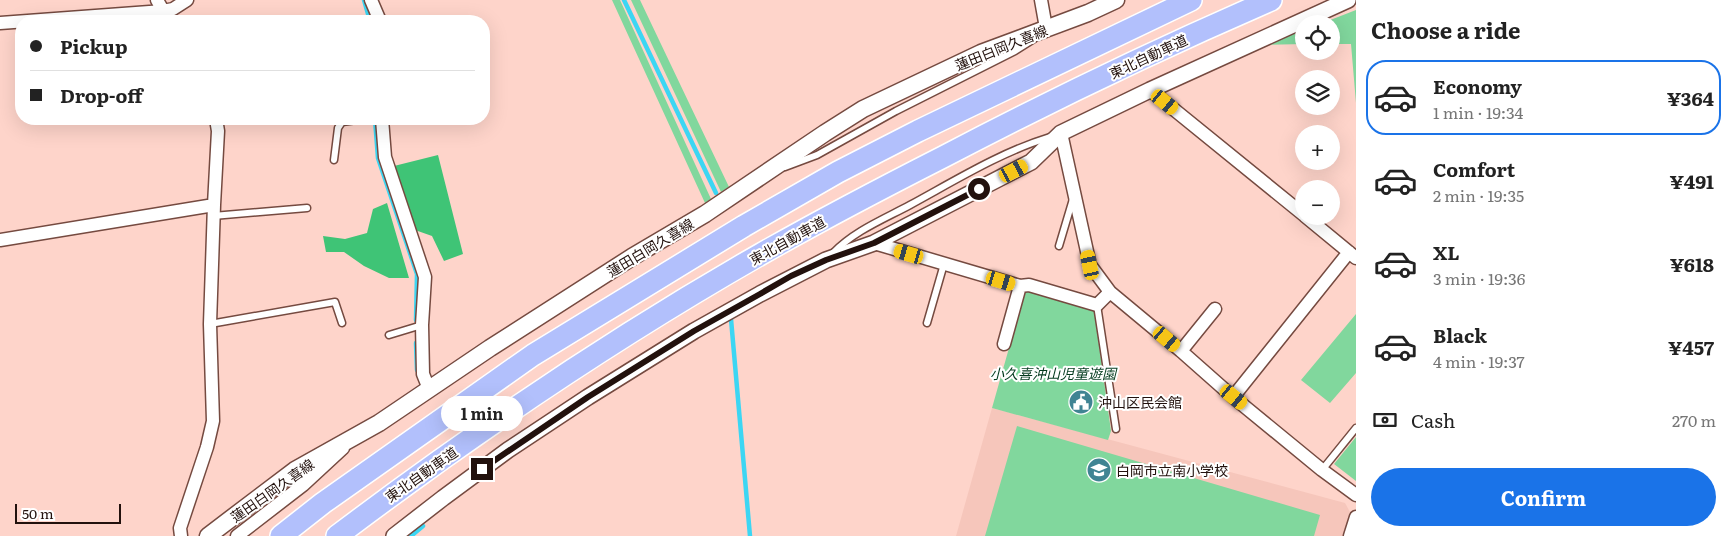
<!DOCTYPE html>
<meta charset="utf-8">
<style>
:root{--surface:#fff;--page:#f2f2f2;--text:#222;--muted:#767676;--line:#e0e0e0;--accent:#1a73e8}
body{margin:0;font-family:Literata,"Noto Sans JP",serif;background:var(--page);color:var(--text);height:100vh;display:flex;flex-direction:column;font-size:19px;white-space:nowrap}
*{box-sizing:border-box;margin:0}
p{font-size:16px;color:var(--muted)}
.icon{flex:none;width:28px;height:28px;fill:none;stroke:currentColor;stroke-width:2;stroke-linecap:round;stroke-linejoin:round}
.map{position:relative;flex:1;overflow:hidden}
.drawer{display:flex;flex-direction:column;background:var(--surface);width:375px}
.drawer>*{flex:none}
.guide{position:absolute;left:15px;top:15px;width:475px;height:110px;border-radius:20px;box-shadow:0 5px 20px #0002;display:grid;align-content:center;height:110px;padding:0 15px;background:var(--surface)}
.tools{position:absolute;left:1295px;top:15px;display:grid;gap:10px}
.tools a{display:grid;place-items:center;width:45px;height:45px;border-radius:50%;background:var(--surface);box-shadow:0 5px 20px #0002;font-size:25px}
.scale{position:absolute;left:15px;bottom:12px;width:106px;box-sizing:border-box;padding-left:5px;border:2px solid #22110d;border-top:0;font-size:14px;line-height:18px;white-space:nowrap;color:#22110d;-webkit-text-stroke:4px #fff;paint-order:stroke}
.end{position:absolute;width:22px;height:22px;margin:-11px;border:6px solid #22110d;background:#fff;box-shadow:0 0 0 2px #fff}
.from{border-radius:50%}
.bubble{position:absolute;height:35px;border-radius:18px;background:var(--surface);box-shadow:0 5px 20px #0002;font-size:16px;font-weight:700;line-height:35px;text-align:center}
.car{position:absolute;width:15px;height:30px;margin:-15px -8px;border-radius:6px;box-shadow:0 0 4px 1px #0007;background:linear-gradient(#f5c518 24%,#345 0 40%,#f5c518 0 76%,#345 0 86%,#f5c518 0)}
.guide b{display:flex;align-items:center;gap:18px;height:48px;font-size:19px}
.guide b+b{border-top:1px solid var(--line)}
.guide i{width:12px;height:12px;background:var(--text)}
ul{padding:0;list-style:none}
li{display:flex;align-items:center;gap:15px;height:75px;margin:0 10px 8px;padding:0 5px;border:2px solid transparent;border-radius:20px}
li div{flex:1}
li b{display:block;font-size:19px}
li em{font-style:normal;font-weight:700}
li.current{border-color:var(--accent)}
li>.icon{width:45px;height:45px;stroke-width:1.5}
h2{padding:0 15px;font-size:22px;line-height:60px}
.pay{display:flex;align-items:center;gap:12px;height:55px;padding:0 15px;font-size:19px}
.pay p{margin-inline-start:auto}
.button{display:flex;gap:10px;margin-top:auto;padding:10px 15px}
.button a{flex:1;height:58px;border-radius:30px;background:var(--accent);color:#fff;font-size:20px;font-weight:700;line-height:58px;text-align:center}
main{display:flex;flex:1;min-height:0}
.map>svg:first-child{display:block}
.built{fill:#f6c6bb}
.green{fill:#81d79d}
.forest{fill:#3fc476}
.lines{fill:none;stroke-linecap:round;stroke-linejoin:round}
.stream{stroke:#3cd6f3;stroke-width:4.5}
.service-casing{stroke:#754a40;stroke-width:9}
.minor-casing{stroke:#754a40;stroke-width:15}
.tertiary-casing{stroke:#754a40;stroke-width:18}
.secondary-casing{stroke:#754a40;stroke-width:19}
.motorway-casing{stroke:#fff;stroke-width:24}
.service{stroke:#fff;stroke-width:6}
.minor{stroke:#fff;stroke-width:12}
.tertiary{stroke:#fff;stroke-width:15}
.secondary{stroke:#fff;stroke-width:16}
.motorway{stroke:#b2c0fc;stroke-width:21}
.route{stroke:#22110d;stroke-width:6}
.labels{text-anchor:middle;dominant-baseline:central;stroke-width:4;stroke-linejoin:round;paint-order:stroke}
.street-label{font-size:14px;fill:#22110d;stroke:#fff}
.park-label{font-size:14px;font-style:italic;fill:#023a1d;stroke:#fff}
.poi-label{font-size:14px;fill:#22110d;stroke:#fff;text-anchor:start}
</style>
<main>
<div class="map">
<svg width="1356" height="536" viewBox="0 0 1356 536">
<rect width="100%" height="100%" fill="#fed4ca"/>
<path class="built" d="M992 408 1345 503 1350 512 1343 536H956Z"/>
<path class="green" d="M612 0H620L711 199 705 203Z
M631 0H640L729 187 721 192Z
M1356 10V103L1351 44H1331V24H1320Z
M1304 30V44L1264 45Z
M1028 289 1094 309 1111 431 1108 440 992 408 1024 295Z
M1356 314V373L1330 403 1301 380Z
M1017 426 1320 515 1314 536H985Z
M1356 437V481L1334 464Z"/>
<path class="forest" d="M438 155 463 254 444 261 432 236 415 230 394 166Z
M387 203 409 278H389L364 266 344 252H326L323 236 345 239 367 233 373 209Z"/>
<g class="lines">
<path class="stream" d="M364 0 370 21
M624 0 716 193
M375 119 378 158 417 274 416 320
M731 319 750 536
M416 343 417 370
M411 536 423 526"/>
<defs>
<path id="service" d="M334 160 338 128 342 122 364 119
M785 167 817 155 896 111 1015 51 1034 39
M213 216 307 208
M1059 246 1073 199
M833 253C854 231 884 219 910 205 956 180 1001 152 1050 137
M1097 305 1116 429
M927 323 944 264
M210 324 335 302 342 323
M389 335 422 325
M1322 470 1356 428"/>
<path id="minor" d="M157 0 169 21
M371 0 380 21
M1041 0 1046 28
M0 23 163 11 173 9 187 0
M1150 90 1304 215
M382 119 385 157 425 277 422 325 423 374 429 389
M1061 133 1090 265 1110 292 1181 351 1233 397 1322 470 1356 495
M1305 216 1356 258
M0 240 214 205
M874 243 1020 286 1029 285 1097 305 1110 292
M1004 344 1020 286
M1181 351 1215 309
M1233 397 1349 252
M181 536 180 528 207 447 213 421 210 324 214 205 218 131 216 119
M237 536 303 485 343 448
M1350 536 1356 517"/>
<path id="tertiary" d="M394 536 443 498 508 450 588 397 694 331 760 294 826 260 874 243 1031 162 1061 133 1150 90 1348 0"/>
<path id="secondary" d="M208 536 295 470 379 423 490 348 632 257 705 214 825 133 863 109 981 53 1088 13 1116 0"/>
<path id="motorway" d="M281 536 323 503 533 355 744 226 838 172 918 131 1191 0
M337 536C472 434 614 338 761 254 821 220 882 188 943 157 1050 101 1160 48 1271 0"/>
</defs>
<use href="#service" class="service-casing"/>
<use href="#minor" class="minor-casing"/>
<use href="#tertiary" class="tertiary-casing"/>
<use href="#secondary" class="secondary-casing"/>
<use href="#motorway" class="motorway-casing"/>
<use href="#service" class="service"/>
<use href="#minor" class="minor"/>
<use href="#tertiary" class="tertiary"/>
<use href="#secondary" class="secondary"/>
<use href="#motorway" class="motorway"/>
</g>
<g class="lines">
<path class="route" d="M482 469 588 397 694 331 760 294 791 276 826 260 874 243 979 189"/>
</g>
<defs>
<symbol id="civic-disc" viewBox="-11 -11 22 22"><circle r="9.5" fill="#408493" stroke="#fff"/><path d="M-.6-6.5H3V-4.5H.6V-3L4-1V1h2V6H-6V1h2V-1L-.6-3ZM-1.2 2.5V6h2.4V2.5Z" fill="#fff"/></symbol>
<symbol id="school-disc" viewBox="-11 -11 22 22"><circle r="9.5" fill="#408493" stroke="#fff"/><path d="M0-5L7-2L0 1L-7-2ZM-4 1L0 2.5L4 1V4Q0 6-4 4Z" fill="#fff"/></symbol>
</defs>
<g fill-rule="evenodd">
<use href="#civic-disc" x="1067" y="388" width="28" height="28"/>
<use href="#school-disc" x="1085" y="456" width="28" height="28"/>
</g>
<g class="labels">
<g class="street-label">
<text transform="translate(1001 47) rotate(-22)">蓮田白岡久喜線</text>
<text transform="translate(1148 56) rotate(-25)">東北自動車道</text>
<text transform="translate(787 240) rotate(-29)">東北自動車道</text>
<text transform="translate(650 247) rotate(-31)">蓮田白岡久喜線</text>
<text transform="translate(421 474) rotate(-35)">東北自動車道</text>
<text transform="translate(272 490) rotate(-35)">蓮田白岡久喜線</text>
</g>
<g class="park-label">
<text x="1053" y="373">小久喜沖山児童遊園</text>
</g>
<g class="poi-label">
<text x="1098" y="402">沖山区民会館</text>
<text x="1116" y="470">白岡市立南小学校</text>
</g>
</g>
</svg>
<div class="tools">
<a><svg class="icon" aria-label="locate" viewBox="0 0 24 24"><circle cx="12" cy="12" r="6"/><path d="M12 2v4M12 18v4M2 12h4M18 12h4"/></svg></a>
<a><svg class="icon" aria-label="layers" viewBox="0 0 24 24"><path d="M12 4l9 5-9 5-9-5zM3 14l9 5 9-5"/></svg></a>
<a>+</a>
<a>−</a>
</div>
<div class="scale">50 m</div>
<i class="end from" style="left:979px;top:189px"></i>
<i class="end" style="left:482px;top:469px"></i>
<div class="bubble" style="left:441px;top:396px;width:82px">1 min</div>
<i class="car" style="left:1165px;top:102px;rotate:129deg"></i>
<i class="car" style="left:1014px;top:171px;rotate:62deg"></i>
<i class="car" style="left:909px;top:254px;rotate:286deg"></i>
<i class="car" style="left:1090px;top:265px;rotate:348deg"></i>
<i class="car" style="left:1001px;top:281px;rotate:107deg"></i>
<i class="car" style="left:1167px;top:339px;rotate:130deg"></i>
<i class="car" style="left:1234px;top:397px;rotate:129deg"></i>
<div class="guide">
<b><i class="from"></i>Pickup</b>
<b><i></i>Drop-off</b>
</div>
</div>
<section class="drawer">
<h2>Choose a ride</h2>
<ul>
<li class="current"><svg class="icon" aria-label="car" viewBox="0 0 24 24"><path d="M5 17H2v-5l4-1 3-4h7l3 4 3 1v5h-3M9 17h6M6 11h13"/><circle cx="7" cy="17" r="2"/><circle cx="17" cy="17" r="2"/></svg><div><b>Economy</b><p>1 min · 19:34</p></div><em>¥364</em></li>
<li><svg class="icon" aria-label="car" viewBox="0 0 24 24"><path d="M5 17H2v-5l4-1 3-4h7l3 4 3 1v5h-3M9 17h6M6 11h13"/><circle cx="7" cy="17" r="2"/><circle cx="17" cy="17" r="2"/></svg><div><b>Comfort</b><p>2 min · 19:35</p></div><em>¥491</em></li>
<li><svg class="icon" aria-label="car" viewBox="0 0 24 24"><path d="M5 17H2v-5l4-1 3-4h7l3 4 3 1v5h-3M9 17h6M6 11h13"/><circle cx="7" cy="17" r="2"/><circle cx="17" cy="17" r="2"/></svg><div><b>XL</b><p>3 min · 19:36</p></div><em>¥618</em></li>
<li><svg class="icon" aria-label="car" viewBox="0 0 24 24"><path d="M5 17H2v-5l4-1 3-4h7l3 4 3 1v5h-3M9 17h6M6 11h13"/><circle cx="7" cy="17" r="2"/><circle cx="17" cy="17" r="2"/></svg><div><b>Black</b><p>4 min · 19:37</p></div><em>¥457</em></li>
</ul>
<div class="pay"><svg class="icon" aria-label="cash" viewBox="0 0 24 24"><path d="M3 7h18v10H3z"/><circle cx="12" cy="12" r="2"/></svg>Cash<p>270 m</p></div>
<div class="button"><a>Confirm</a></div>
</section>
</main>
